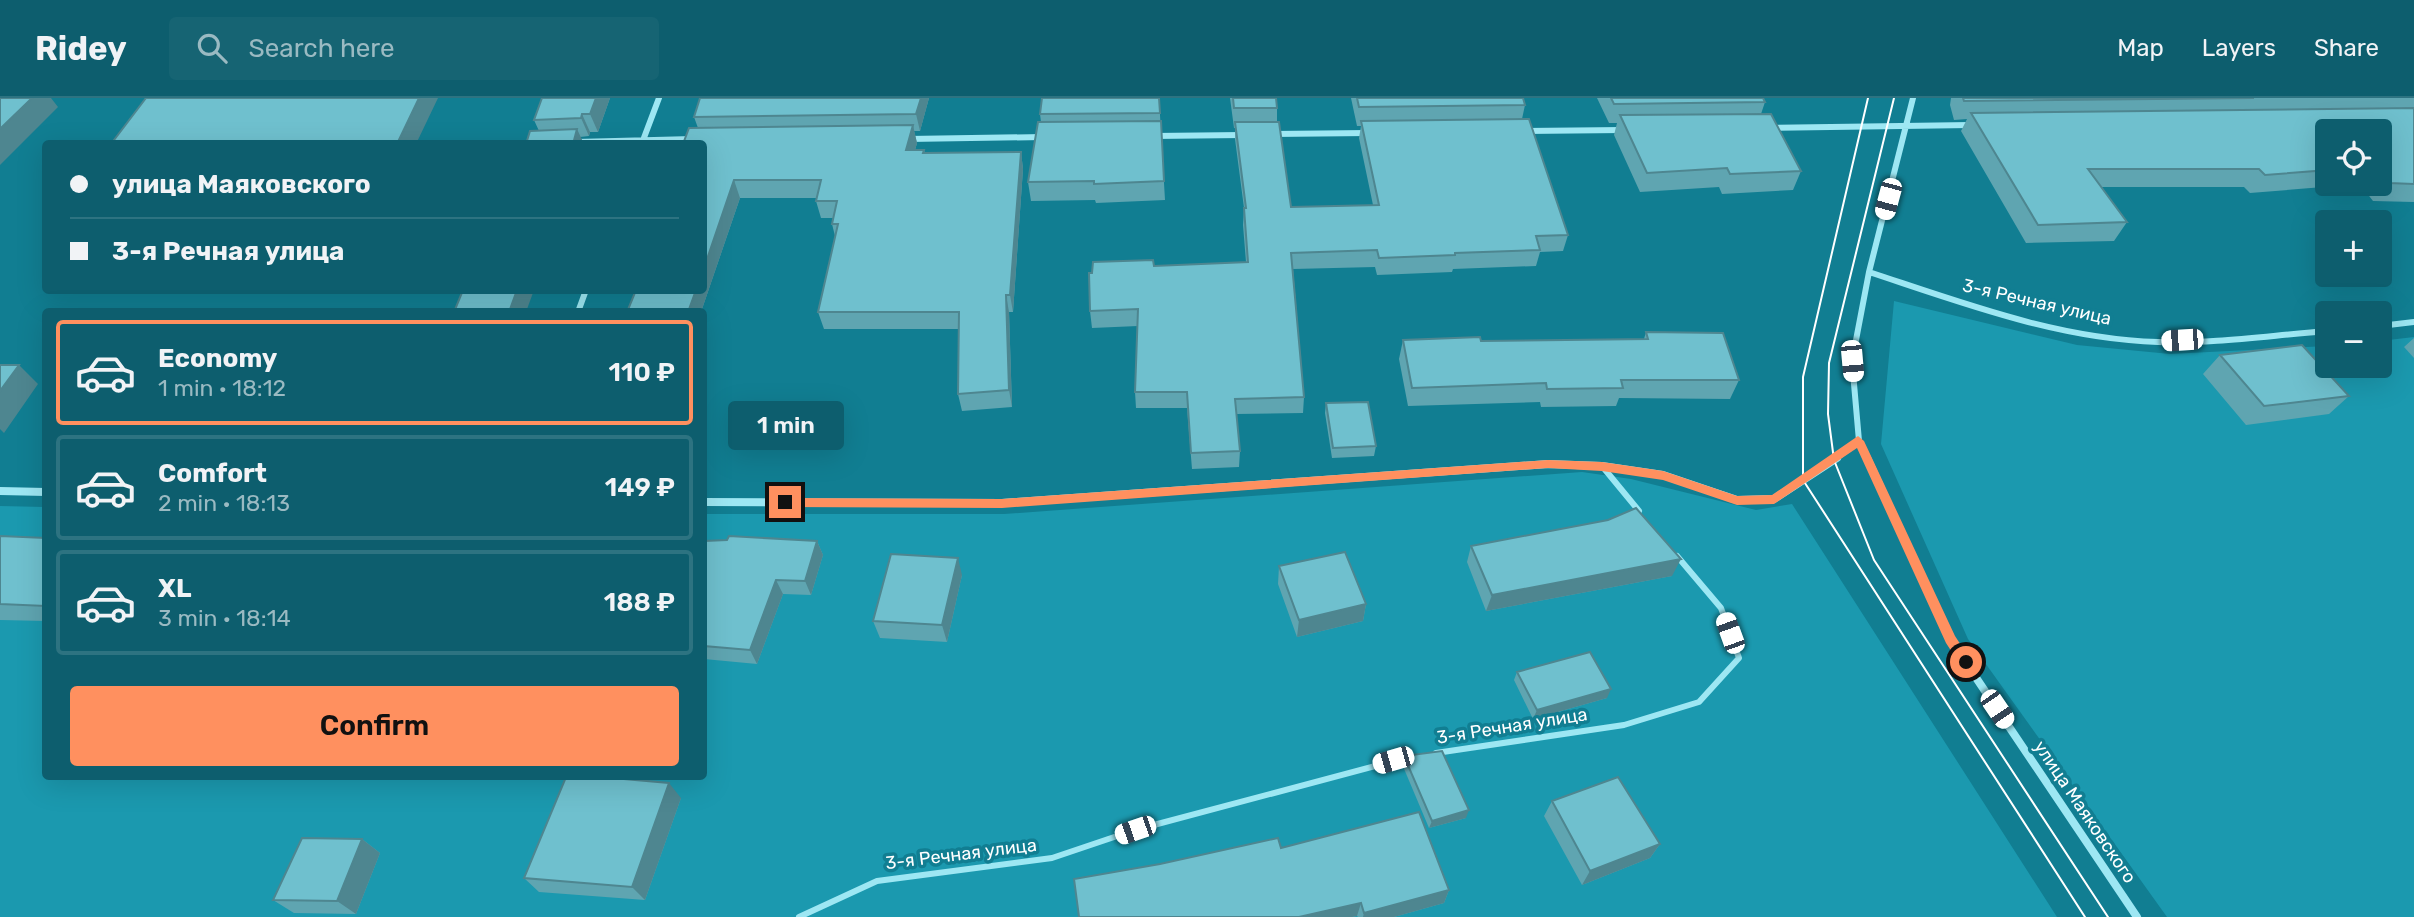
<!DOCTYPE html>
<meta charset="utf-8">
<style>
:root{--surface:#0d5e6e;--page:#166473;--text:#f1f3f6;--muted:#9abac2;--line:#2d7381;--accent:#ff905f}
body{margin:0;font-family:Rubik,sans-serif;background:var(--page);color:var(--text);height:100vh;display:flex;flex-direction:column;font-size:26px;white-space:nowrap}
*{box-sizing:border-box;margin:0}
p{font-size:23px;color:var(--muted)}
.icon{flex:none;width:38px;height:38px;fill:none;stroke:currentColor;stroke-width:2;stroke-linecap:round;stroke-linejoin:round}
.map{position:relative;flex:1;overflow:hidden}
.sheet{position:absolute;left:42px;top:210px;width:665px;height:472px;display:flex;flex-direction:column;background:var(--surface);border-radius:7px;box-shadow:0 7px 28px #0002}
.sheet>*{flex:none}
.top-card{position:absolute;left:42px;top:42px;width:665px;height:154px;border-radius:7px;box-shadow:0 7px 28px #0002;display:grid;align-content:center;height:154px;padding:0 28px;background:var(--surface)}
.tools{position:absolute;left:2315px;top:21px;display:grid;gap:14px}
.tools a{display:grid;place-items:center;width:77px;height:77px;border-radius:7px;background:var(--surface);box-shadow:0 7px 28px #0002;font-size:35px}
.end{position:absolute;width:32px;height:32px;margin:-16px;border:9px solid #ff905f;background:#111;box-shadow:0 0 0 4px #111}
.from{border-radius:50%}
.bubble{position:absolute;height:49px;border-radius:7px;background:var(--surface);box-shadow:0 7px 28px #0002;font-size:23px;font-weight:600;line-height:49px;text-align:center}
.car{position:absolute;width:21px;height:42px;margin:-21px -10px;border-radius:9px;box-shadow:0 0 5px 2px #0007;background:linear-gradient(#fff 24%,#345 0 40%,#fff 0 76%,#345 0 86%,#fff 0)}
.top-card b{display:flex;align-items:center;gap:24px;height:66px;font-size:26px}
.top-card b+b{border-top:2px solid var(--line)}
.top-card i{width:18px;height:18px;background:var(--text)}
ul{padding:12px 0 0;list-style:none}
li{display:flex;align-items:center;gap:21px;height:105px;margin:0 14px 10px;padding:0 14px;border:4px solid var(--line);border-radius:7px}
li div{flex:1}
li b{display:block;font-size:26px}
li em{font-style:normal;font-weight:600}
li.current{border-color:var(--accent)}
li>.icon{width:63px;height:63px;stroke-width:1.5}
.button{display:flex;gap:14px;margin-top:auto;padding:14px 28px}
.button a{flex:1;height:80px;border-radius:7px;background:var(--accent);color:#111;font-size:28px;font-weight:600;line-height:80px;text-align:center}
header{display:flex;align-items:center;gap:42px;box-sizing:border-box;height:98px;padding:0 35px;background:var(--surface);border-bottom:2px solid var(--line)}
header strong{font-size:33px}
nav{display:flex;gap:38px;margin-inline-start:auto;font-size:24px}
.search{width:490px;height:63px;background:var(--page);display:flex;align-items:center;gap:18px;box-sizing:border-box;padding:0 24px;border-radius:7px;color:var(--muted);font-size:26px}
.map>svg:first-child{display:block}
.green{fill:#1b99af}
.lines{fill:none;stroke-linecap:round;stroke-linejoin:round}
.service{stroke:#9de7f3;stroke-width:6}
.minor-far1{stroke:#9de7f3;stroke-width:6}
.minor{stroke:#9de7f3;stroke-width:8}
.tram{stroke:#fff;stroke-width:2}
.wall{fill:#5fa5b1;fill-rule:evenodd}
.shaded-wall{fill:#4e8690}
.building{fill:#6fc0ce;stroke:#4e8690;stroke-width:2}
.route{fill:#ff905f}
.labels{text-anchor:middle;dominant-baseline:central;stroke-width:7;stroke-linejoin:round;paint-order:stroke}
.street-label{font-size:18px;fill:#fff;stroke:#117e92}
</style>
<header>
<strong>Ridey</strong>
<div class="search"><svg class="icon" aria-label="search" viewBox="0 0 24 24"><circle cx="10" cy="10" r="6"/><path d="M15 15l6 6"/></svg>Search here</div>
<nav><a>Map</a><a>Layers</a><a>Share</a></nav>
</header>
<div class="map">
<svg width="2414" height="819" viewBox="0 0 2414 819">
<rect width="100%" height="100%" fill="#117e92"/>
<path class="green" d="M1894 203 2077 247 2170 256 2327 248 2328 268H2380V243L2414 239V819H2167L1968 541 1881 346Z
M1582 374 1631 381 1756 412 1792 406 2057 819H0V408L45 409 46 679H704V416H1004Z"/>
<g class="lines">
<path class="service" d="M1602 368 1639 413
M1436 655 1624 627 1699 604 1739 560 1721 510 1677 458
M799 819 877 783 1052 760 1135 732 1409 659"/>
<path class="minor-far1" d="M1769 30 1971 27
M1524 33 1624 32
M1272 36 1369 35
M1153 38 1243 37
M908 41 1043 39
M576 44 693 41
M642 45 659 0
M1869 174C1963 205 2058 241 2158 244 2215 246 2272 237 2328 233
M578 214 586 192
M2380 228 2414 224
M1835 361 1859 343
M1867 361 1859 343 1852 263 1869 174 1913 0"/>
<path class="minor" d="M1867 360 1950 541 2137 819
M0 393 46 394
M704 404 1002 405 1548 366 1602 368 1663 377 1737 402 1774 401 1837 360"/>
<path class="tram" d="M1868 0 1803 279V382L2085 819
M1894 0 1829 265 1828 316 1834 362 1874 462 2108 819"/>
</g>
<path class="wall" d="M610 0 598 34H590L589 38 580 39 584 46H526L539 33 534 22Z
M929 0 920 33H914L917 45 915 52H924L925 55 1021 54 1023 71 1013 214H1009L1012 309 962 313 958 296V231H824L818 214 835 138 832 126 833 120H821L816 103 817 100H740L701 214H627L704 192 698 30 694 19Z
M1159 0 1165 102 1096 105 1095 102 1031 103 1028 84 1041 24 1040 16Z
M1230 0H1276L1277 10V24L1291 109 1373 107 1359 40 1361 28H1357L1351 0H1523L1525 7 1522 21 1568 137 1563 153 1540 154 1536 168 1453 171 1452 174 1377 177 1375 169 1293 171 1304 299 1303 315 1236 316 1240 353 1239 369 1192 371 1187 310H1136L1135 294 1138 228 1092 230 1090 213 1154 168 1246 164 1243 127 1244 110 1235 41V30H1234Z
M1597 0H1763L1765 4 1761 16 1801 73 1793 92 1722 96 1719 89 1640 94 1614 37 1617 25H1609Z
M1951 0H2414V104L2373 103 2366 94 2326 93 2323 89 2250 95 2244 89H2101L2127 124 2114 143 2026 145 1961 33 1967 21 1954 22 1950 7ZM2328 33H2380V86H2328Z
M1646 234 1739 282 1730 301 1619 300 1616 308 1541 309 1540 304 1408 308 1399 261 1403 242 1481 243 1644 241Z
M2414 240V260L2404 249Z
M2220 257 2349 298 2329 316 2246 327 2203 276Z
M1326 305 1376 348 1374 358 1332 360 1325 315Z
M0 438 46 440V523L0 522Z
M704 443H817L823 457 811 497 783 496 757 566 704 561Z
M1471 448 1672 478 1486 513 1467 464Z
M1279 468 1366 506 1363 523 1297 539 1278 486Z
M962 477 947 544 880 540 873 523Z
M1517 574 1607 600 1533 621 1514 582Z
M1404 658 1466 720 1429 730 1402 666Z
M681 700 645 802 539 794 524 780Z
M1552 703 1660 746 1650 760 1582 787 1544 718Z
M362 741 380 755 356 816 294 815 273 802Z
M1281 750 1449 792 1444 805 1394 819H1358L1357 818 1352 819H1079Z"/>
<path class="shaded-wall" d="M32 0H51L58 9 0 67V31Z
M419 0H438L416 46H397Z
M596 0H610L598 34 590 16Z
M921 0H929L920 33 916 16Z
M582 16 590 34 589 38 581 20Z
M913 27 917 45 910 69 906 52Z
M577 31 584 46H573Z
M1021 54 1023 71 1013 214 1010 197Z
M734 82 740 100 701 214H688L696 192H704V170Z
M517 192H534L526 214H509Z
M1006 197 1009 214 1012 309 1009 292Z
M19 267 38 286 4 335 0 331V293Z
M817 443 823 457 811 497 805 483Z
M958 460 962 477 947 544 942 527Z
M1681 461 1672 478 1486 513 1492 497Z
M776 482 783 496 757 566 750 552Z
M1366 506 1363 523 1297 539 1299 522Z
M1611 591 1607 600 1533 621 1537 612Z
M669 685 681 700 645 802 632 789Z
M1469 712 1466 720 1429 730 1432 723Z
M362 741 380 755 356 816 337 803Z
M1660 746 1650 760 1582 787 1590 773Z
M1449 792 1444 805 1394 819H1363L1364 815Z
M1361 805 1357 818 1352 819H1299Z"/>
<path class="building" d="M0 0H32L0 31Z
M146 0H419L397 46H111Z
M542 0H596L590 16H582L581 20 534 22Z
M700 0H921L916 16 694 19Z
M1042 0H1159L1160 15 1040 16Z
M1233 0H1276L1277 10H1234Z
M1357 0H1523L1525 7 1359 9Z
M1611 0H1763L1765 4 1614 6Z
M1963 0H2254L1964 3Z
M2414 10V86L2389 85 2382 76H2380V33H2328V72L2265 77 2259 71H2088L2127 124 2038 127 1971 15Z
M1771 16 1801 73 1730 76 1727 70 1647 75 1620 17Z
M1529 21 1568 137 1536 138 1540 152 1455 155V157L1379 160 1377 152 1291 155 1304 299 1235 301 1240 353 1191 355 1187 294H1135L1138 211 1090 213 1089 175H1092L1093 164 1153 162 1154 168 1248 164 1244 110H1246L1235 24H1279L1291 109 1379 107 1361 23Z
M1161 23 1164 83 1094 86V83L1028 84 1038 24Z
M913 27 906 52H924L923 55 1021 54 1010 197H1006L1009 292 958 296 959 214H818L838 126H832L837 103H816L821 82H734L704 170V46H683L689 30Z
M577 31 573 46H526L530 33Z
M463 192H517L509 214H454Z
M636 192H696L688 214H627Z
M1646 234 1723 235 1739 282H1621L1623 290 1547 291 1546 285 1412 290 1403 242 1480 239 1481 243 1648 241Z
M2302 247 2349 298 2264 308 2220 257Z
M0 267H19L0 293Z
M1368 304 1376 348 1333 350 1326 305Z
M1636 410 1681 461 1492 497 1471 448 1608 422Z
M0 438 46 440V508L0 506Z
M729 438 817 443 805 483 776 482 750 552 704 548V443L727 442Z
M1345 454 1366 506 1299 522 1279 468Z
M891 456 958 460 942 527 873 523Z
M1590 554 1611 591 1537 612 1517 574Z
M1442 653 1469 712 1432 723 1404 658Z
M566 679H601L669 685 632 789 524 780Z
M1618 679 1660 746 1590 773 1552 703Z
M1419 714 1449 792 1364 815 1361 805 1299 819H1079L1074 781 1160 766 1278 740 1281 750Z
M302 740 362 741 337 803 273 802Z"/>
<path class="route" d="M1858 338 1864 343 1955 538 1970 561V568H1961L1946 545 1857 350 1774 406 1737 407 1663 382 1602 373 1548 370 1002 410 785 409 779 404 785 400 1002 401 1548 362 1602 364 1663 373 1737 398 1772 397Z"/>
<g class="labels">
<g class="street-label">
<text transform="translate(2037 204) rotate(13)">3-я Речная улица</text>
<text transform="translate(1512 628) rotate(-9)">3-я Речная улица</text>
<text transform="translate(2085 714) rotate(56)">улица Маяковского</text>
<text transform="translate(961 756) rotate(-7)">3-я Речная улица</text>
</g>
</g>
</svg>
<div class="tools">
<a><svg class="icon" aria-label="locate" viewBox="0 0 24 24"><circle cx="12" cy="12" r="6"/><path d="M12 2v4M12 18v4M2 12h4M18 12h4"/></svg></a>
<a>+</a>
<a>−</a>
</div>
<i class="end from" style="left:1966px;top:564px"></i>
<i class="end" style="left:785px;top:404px"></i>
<div class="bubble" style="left:728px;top:303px;width:116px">1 min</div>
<i class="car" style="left:1888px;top:101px;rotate:195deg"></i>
<i class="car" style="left:2182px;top:242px;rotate:266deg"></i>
<i class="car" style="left:1852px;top:263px;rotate:175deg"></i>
<i class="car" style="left:1730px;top:535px;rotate:340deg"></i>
<i class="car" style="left:1997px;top:611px;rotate:146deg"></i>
<i class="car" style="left:1393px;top:662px;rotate:254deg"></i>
<i class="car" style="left:1135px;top:732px;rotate:251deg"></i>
<div class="top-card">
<b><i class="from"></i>улица Маяковского</b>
<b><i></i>3-я Речная улица</b>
</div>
<section class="sheet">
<ul>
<li class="current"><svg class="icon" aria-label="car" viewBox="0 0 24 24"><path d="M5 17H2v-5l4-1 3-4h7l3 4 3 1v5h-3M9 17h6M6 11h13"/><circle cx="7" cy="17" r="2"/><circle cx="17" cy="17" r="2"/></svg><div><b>Economy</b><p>1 min · 18:12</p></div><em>110 ₽</em></li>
<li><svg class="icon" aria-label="car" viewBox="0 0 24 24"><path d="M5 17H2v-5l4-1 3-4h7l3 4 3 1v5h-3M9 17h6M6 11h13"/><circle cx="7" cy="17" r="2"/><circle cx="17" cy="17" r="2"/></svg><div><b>Comfort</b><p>2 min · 18:13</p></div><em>149 ₽</em></li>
<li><svg class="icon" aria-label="car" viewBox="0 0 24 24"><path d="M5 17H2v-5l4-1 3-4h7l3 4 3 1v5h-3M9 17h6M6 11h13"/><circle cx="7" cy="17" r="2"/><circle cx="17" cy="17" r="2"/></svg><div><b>XL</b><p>3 min · 18:14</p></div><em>188 ₽</em></li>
</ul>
<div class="button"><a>Confirm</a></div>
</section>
</div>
